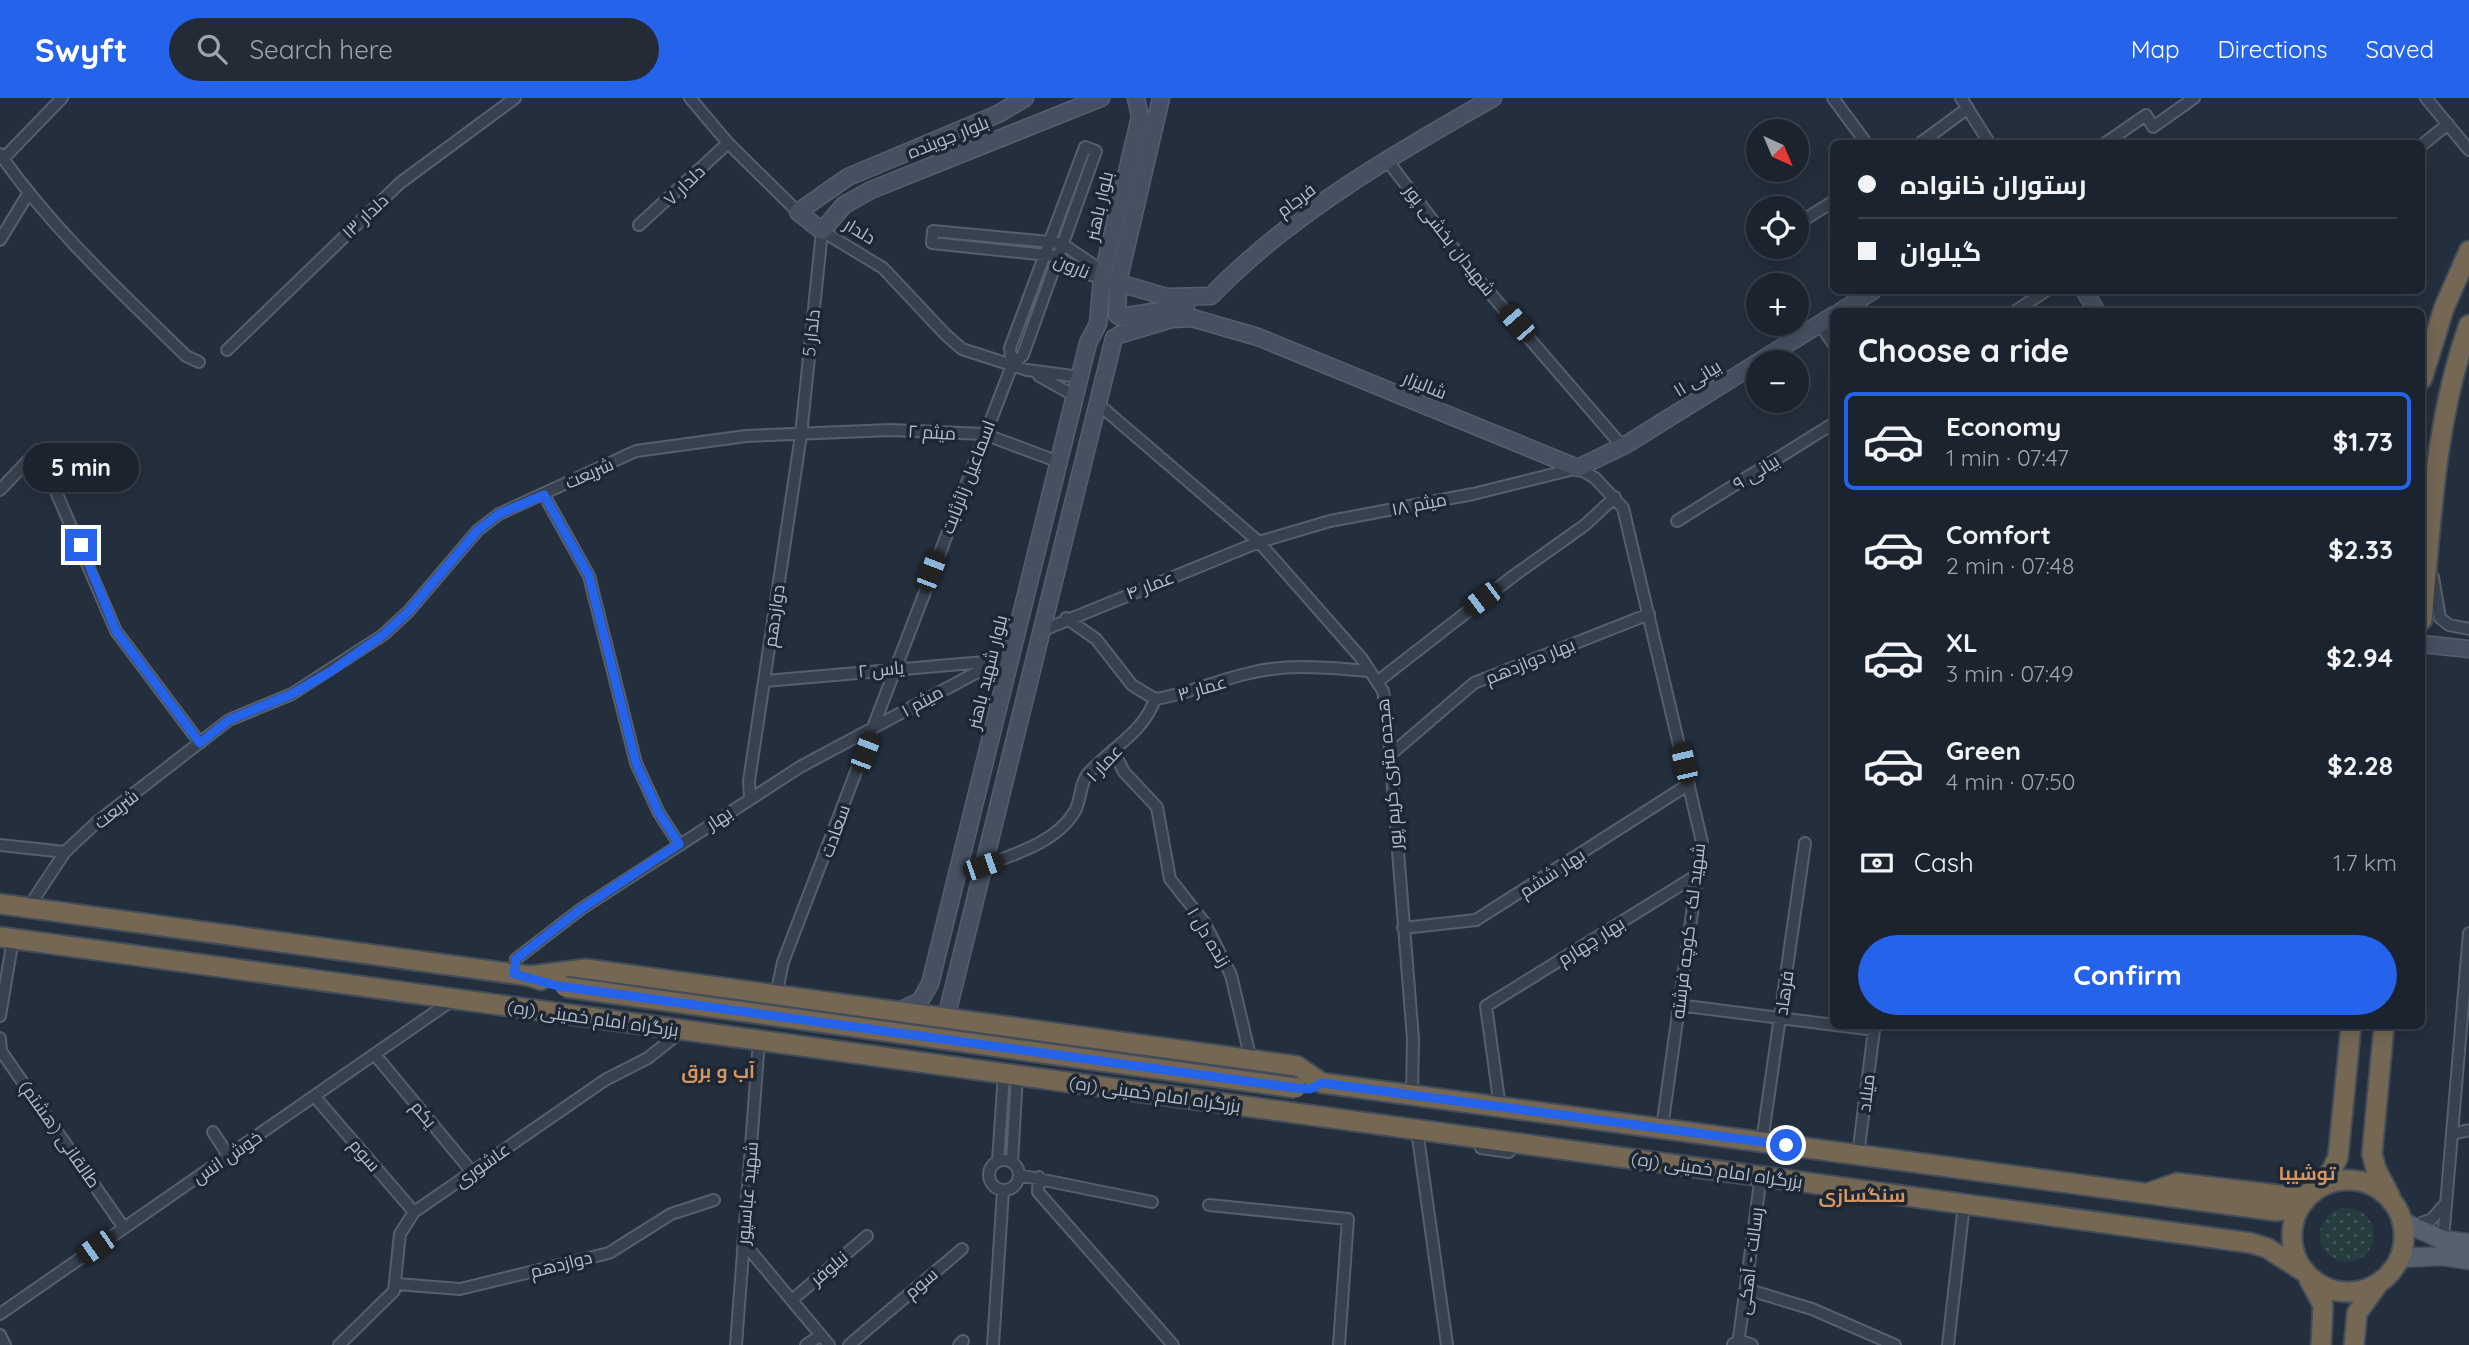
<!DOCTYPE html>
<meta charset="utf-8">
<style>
:root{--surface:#1b232e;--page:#242b36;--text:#f1f3f6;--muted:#a0a4aa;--line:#39404a;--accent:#2563eb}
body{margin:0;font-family:Quicksand,Cairo,sans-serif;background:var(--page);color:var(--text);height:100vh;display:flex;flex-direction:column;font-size:26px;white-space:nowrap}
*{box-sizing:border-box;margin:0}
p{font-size:23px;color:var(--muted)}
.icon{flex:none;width:38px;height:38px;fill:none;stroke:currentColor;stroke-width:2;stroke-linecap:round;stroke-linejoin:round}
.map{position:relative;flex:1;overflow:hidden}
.sheet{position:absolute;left:1830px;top:210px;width:595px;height:721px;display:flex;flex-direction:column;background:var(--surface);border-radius:10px;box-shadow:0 4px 18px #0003,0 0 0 2px var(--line)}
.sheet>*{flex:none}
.hud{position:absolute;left:1830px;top:42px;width:595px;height:154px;border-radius:10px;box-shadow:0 4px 18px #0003,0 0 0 2px var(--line);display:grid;align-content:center;height:154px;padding:0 28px;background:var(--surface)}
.needle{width:46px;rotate:136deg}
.buttons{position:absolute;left:1746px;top:21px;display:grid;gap:14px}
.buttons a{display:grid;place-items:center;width:63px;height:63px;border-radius:50%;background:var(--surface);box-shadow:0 4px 18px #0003,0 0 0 2px var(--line);font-size:35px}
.end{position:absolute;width:32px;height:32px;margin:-16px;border:9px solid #2563eb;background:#fff;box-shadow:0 0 0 4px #fff}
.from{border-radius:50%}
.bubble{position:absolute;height:49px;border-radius:24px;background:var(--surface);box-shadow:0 4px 18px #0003,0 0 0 2px var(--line);font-size:23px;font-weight:700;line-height:49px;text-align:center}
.car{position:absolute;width:21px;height:42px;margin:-21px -10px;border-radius:9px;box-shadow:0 0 5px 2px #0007;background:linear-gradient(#222 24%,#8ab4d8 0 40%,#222 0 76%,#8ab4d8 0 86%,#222 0)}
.hud b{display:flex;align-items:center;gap:24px;height:66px;font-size:26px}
.hud b+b{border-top:2px solid var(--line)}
.hud i{width:18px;height:18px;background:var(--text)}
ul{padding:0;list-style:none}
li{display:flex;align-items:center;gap:21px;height:98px;margin:0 14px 10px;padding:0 14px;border:4px solid transparent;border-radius:10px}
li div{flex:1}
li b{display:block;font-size:26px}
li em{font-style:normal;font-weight:700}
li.selected{border-color:var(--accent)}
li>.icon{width:63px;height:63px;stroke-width:1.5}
h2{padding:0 28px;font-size:32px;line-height:84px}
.pay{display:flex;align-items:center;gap:18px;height:77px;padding:0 28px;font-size:26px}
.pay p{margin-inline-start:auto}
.action{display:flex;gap:14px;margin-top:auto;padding:14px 28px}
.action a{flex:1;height:80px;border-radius:42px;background:var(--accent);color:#fff;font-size:28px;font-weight:700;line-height:80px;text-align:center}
header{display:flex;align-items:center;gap:42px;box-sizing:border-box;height:98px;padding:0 35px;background:var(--accent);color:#fff}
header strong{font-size:33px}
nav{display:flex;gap:38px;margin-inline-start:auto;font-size:24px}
.search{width:490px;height:63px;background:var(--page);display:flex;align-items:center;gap:18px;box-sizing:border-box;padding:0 24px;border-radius:38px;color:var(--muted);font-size:26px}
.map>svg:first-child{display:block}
.grass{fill:url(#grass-dots)}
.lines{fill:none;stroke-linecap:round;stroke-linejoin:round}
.street-casing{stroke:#565f6c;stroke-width:14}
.secondary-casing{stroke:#565f6c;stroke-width:19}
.primary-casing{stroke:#414a57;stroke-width:21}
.highway-casing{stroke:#434c59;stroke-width:23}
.street{stroke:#38414e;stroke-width:10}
.secondary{stroke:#465061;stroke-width:16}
.primary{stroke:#56606e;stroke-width:18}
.highway{stroke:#746855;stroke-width:19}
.highway-bridge-casing{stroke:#434c59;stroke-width:23;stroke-linecap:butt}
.highway-bridge{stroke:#746855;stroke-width:19}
.route{stroke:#2563eb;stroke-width:9}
.labels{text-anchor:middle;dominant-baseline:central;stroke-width:7;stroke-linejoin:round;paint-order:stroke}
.street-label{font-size:18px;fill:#b4bcc9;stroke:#1d2633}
.neighbourhood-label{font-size:19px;font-weight:bold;fill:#d59563;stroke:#1d2633}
</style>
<header>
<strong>Swyft</strong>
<div class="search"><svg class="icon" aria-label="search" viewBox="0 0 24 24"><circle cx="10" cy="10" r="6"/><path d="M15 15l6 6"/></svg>Search here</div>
<nav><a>Map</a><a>Directions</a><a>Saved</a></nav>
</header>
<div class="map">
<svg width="2469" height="1247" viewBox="0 0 2469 1247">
<defs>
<pattern id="grass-dots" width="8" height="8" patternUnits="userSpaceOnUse" patternTransform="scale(1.75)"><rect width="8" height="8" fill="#263c3f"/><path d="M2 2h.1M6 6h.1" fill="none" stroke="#435659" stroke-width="1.8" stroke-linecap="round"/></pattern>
</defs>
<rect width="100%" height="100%" fill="#242f3e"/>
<path class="grass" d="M2320 1137a27 27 0 1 1 54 0a27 27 0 1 1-54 0Z"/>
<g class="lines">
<defs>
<path id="street" d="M690 0 728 45 798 114
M1833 0 1867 46
M1961 0 1990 46
M2426 0 2469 52
M1919 46 1968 10
M2104 46 2146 17 2153 29 2194 0
M2422 47 2448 26
M0 56C53 132 120 193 186 258L199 264
M3 61 62 0
M1387 62 1471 173 1622 348
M1797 126 1834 103
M639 127 728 45
M933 133 1061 145 1095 168 1102 180 1087 176 1056 158 932 145Z
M0 142 28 96
M2014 214 2047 192
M1820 226 1834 247
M227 252 400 85 515 0
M1039 278 1075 298
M1097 305 1259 444 1362 561 1383 593 1387 615 1413 941 1412 997
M0 392 38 352 116 533 200 645
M544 397 589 478 636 665 659 715 679 746
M1677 423 1834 325
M2433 479 2440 520 2449 527 2469 531
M1066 520 1096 541 1132 587 1155 601C1189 596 1217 582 1250 575 1289 565 1330 570 1370 573
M1041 533 1259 444 1330 423 1473 396 1578 370 1595 380 1623 410 1702 744 1662 1030
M765 583 996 563
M1377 584 1512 479 1585 427 1615 399
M1113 652 1124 674 1157 709 1170 781 1204 824 1231 877 1251 962
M1390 657 1474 585 1649 516
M750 700 749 683 801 337 822 133 883 170 945 236 962 251 1027 272 1080 279
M0 747 65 754
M983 768C1015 756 1057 744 1075 713 1081 702 1080 686 1087 677 1110 650 1143 636 1155 601
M28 810 65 754 97 724 229 622 292 596 383 537 408 514 478 432 499 416 636 353 746 338 891 332 984 336 1059 364
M1403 830 1476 822 1689 686
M514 876 516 861 581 811 800 669 998 563 1010 562
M776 897 783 864 1012 267 1023 257 1096 53 1085 49 1010 250 1012 267
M1678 907 1874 932 1858 1057
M0 918 13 841
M0 940 1 953 124 1130
M376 958 472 1074
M315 999 414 1114
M1500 1009 1486 908 1697 777
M1417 1032 1447 1247
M213 1034 228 1057
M2452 1036 2469 1032
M1762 1044 1805 745
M1481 1050 1509 1054
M989 1077a15 15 0 1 1 30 0a15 15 0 1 1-30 0Z
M998 1063 1004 976
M1012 1064 1017 977
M1019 1077 1152 1104
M1039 1079 1038 1094 1173 1247
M1209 1107 1348 1121 1339 1247
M2414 1128 2432 1121 2445 1106
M2443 1142 2469 835
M743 1144 829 1247
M397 1186 460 1191 609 1155 671 1116 714 1102
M1746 1191 1812 1211 1895 1247
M792 1202 867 1138
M0 1216 454 901
M0 1237 5 1247
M1733 1246 1739 1242 1752 1247
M339 1247 394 1193 400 1136 414 1114 605 982 648 960 683 932
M736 1247 759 942
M806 1247 821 1237
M849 1247 962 1151
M959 1247 963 1243
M993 1247 1003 1093
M1738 1247 1761 1078
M1948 1247 1964 1106"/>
<path id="secondary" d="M1025 0 998 16 848 79 798 114 822 133 844 107 871 92 1101 0
M1102 180 1167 199 1211 198C1290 116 1394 56 1493 0
M2084 192 2097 214
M1840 214 1874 192
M1117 217 1118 184 1161 0
M1120 219 1186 209
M1119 237 1172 221 1192 220 1258 239 1578 370 1627 346 1834 217
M2422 546 2469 551
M899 913 920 903 930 886 1088 245 1098 226 1102 180 1140 19 1136 0
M946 920 1114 240"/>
<path id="primary" d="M2403 1124 2443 1142 2469 1145
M2400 1160 2442 1158 2469 1162"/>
<path id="highway" d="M2422 281 2444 210 2469 153
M2422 522C2431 423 2435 322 2469 227
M0 806 530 878 541 882
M0 839 2251 1145 2267 1150 2303 1173
M530 878 586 871 1297 968 1322 985 2277 1113 2289 1111 2307 1099
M2384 928 2372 1056 2376 1071 2390 1098
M2292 1138a56 56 0 1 1 112 0a56 56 0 1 1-112 0Z
M2319 1087 2332 1072 2338 1059 2351 928
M2148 1095 2177 1085 2296 1099 2310 1095
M2309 1181 2323 1207 2321 1247
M2354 1247 2357 1215 2378 1186"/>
</defs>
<use href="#street" class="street-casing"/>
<use href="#secondary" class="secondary-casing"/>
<use href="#primary" class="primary-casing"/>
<use href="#highway" class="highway-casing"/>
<use href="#street" class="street"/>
<use href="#secondary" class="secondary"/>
<use href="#primary" class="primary"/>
<use href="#highway" class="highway"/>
<defs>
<path id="highway-bridge" d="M565 889 1296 990"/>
</defs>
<use href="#highway-bridge" class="highway-bridge-casing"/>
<use href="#highway-bridge" class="highway-bridge"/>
</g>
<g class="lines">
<path class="route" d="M81 447 116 533 200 645 229 622 292 596 330 574 383 537 408 514 478 432 499 416 544 397 589 478 636 665 659 715 679 746 581 811 516 861 514 876 558 888 1296 990 1310 991 1322 985 1786 1047"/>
</g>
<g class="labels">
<g class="street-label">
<text transform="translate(948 39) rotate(-22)">بلوار جوینده</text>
<text transform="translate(684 87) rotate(-44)">دلدار ۷</text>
<text transform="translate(1296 102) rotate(-37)">فرجام</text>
<text transform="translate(1099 108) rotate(-77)">بلوار باهنر</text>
<text transform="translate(365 118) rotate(-43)">دلدار ۱۳</text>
<text transform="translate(860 133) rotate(31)">دلدار</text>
<text transform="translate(1450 142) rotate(52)">شهیدان بخشی پور</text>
<text transform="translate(1072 168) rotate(23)">نارون</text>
<text transform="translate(811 235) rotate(-84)">دلدار 5</text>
<text transform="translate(1697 280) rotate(-32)">بیانی ۱۱</text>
<text transform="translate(1425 287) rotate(22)">شالیزار</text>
<text transform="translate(932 334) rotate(3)">میثم ۲</text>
<text transform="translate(1756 374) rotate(-32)">بیانی ۹</text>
<text transform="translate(589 375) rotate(-24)">شریعت</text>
<text transform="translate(968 379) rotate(-69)">اسماعیل زائرثابت</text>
<text transform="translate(1419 406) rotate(-11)">میثم ۱۸</text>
<text transform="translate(1150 487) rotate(-21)">عمار ۴</text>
<text transform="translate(774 518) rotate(-82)">دوازدهم</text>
<text transform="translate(1530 563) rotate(-22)">بهار دوازدهم</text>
<text transform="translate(881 571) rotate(-5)">یاس ۲</text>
<text transform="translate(987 574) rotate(-76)">بلوار شهید باهنر</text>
<text transform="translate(1202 590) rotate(-16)">عمار ۳</text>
<text transform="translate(922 603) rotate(-29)">میثم ۱</text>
<text transform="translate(1104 665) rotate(-47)">عمار ۱</text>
<text transform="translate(1389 676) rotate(-95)">هجده متری کریم پور</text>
<text transform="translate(116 711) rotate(-38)">شریعت</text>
<text transform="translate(719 720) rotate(-33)">بهار</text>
<text transform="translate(835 733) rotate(-70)">سعادت</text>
<text transform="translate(1552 775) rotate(-33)">بهار ششم</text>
<text transform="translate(1688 833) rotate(-83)">شهید لک - کوچه فرشته</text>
<text transform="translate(1209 839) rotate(59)">زنده دل ۱</text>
<text transform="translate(1591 843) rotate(-32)">بهار چهارم</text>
<text transform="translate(1784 895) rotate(-82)">فرهاد</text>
<text transform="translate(593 920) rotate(8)">بزرگراه امام خمینی (ره)</text>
<text transform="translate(1866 995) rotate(-83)">میلاد</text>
<text transform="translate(1155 996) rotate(8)">بزرگراه امام خمینی (ره)</text>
<text transform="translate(424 1016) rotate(50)">یکم</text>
<text transform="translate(60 1036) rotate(55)">طالقانی (هشتم)</text>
<text transform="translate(365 1057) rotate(49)">سوم</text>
<text transform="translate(227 1059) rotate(-34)">خوش انس</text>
<text transform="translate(482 1067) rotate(-35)">عاشوری</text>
<text transform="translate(1717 1072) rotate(8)">بزرگراه امام خمینی (ره)</text>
<text transform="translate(747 1095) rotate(-85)">شهید عباسپور</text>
<text transform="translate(1750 1163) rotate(-83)">رسالت - آهکی</text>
<text transform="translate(561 1166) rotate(-14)">دوازدهم</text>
<text transform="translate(829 1170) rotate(-40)">نیلوفر</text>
<text transform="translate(921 1185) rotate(-40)">سوم</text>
</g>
<g class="neighbourhood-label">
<text x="718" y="973">آب و برق</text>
<text x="2307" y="1075">توشیبا</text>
<text x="1862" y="1097">سنگسازی</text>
</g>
</g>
</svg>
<div class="buttons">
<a><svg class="needle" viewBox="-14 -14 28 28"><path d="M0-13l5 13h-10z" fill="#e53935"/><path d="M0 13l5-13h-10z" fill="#a0a4aa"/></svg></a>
<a><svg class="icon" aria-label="locate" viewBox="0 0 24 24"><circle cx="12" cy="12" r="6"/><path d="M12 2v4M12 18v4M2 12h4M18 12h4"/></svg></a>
<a>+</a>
<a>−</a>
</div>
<i class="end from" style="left:1786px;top:1047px"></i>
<i class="end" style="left:81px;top:447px"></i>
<div class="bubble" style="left:23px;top:345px;width:116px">5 min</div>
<i class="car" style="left:1517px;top:225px;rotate:319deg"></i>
<i class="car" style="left:931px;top:473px;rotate:21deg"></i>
<i class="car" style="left:1482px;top:501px;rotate:233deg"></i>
<i class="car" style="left:865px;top:654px;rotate:21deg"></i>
<i class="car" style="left:1684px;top:665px;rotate:347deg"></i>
<i class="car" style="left:983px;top:768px;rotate:71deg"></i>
<i class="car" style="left:96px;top:1149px;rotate:235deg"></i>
<div class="hud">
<b><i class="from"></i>رستوران خانواده</b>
<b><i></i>گیلوان</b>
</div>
<section class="sheet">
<h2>Choose a ride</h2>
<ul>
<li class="selected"><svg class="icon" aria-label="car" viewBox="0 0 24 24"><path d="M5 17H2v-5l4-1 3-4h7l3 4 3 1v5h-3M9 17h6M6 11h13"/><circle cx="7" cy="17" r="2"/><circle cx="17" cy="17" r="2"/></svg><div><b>Economy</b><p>1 min · 07:47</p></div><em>$1.73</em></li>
<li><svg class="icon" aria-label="car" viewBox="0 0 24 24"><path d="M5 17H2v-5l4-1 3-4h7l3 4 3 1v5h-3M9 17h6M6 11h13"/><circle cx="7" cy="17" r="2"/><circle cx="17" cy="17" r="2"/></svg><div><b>Comfort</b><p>2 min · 07:48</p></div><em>$2.33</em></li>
<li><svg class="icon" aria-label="car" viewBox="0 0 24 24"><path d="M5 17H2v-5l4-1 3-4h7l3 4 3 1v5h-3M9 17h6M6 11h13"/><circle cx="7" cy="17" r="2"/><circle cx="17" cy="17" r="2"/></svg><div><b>XL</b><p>3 min · 07:49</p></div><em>$2.94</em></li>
<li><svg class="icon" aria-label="car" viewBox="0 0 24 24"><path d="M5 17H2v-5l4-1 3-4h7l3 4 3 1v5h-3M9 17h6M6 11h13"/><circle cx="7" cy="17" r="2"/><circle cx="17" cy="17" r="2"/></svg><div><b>Green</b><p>4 min · 07:50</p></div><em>$2.28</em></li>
</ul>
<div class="pay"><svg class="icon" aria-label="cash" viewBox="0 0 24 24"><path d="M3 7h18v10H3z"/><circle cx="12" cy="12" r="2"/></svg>Cash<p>1.7 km</p></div>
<div class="action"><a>Confirm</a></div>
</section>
</div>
